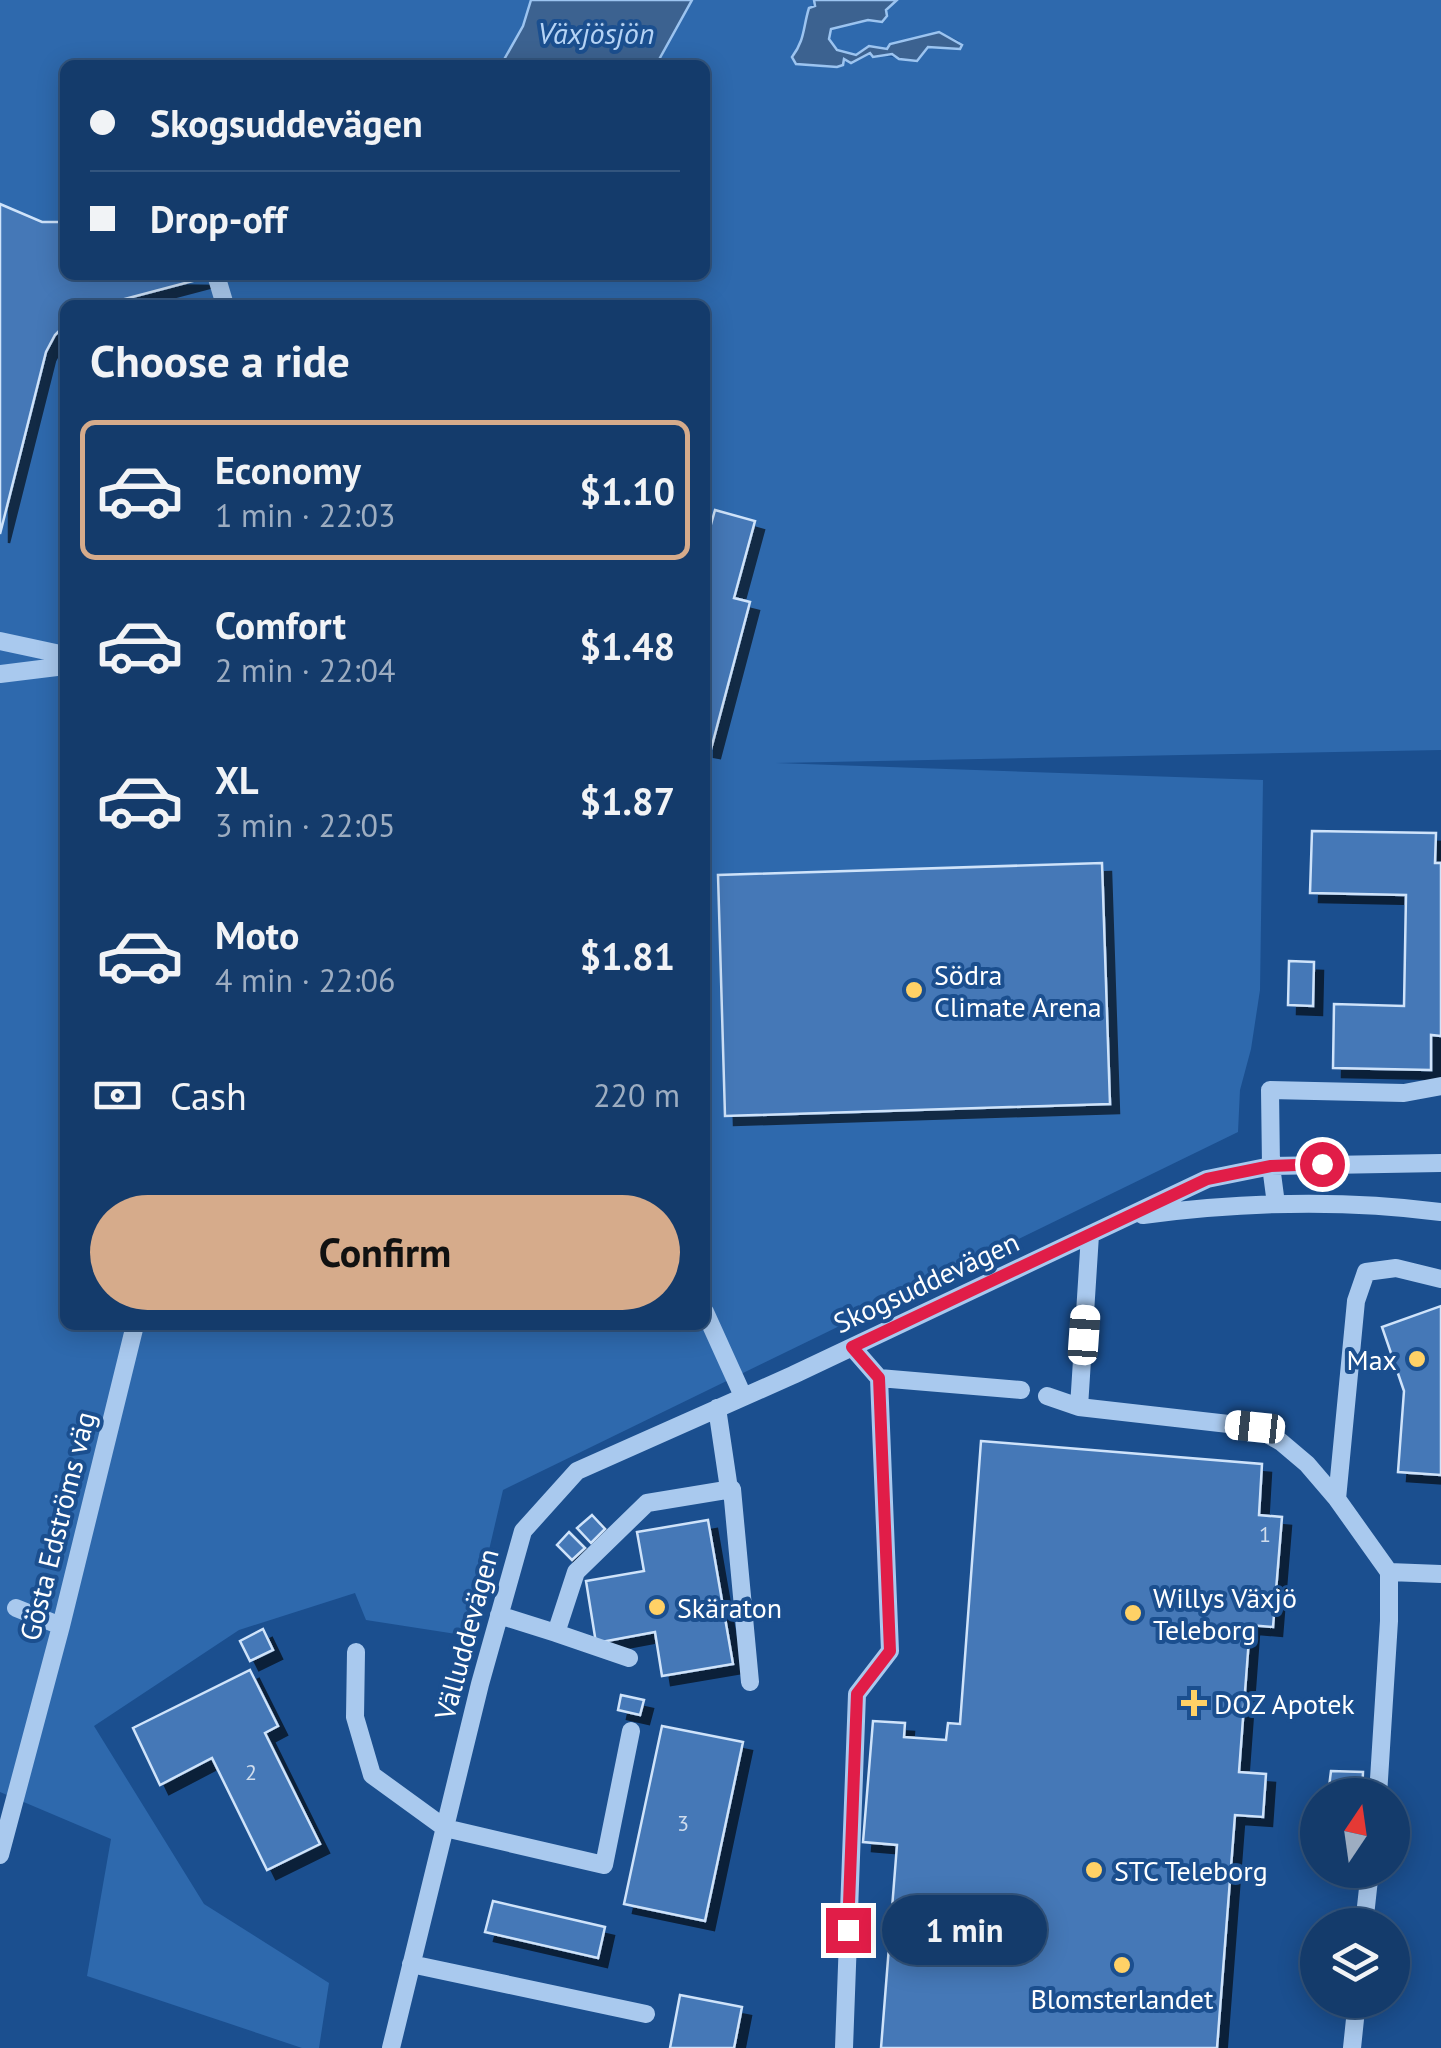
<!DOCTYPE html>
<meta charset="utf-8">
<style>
:root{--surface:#143b6b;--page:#214673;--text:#f1f3f6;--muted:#9dadc1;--line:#33557e;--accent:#d6ab8b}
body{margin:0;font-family:"PT Sans",sans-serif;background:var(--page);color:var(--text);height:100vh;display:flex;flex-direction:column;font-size:38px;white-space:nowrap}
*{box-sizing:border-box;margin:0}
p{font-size:32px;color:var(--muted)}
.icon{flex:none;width:55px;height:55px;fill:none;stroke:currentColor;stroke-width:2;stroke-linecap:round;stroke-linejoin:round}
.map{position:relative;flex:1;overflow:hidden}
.details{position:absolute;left:60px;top:300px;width:650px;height:1030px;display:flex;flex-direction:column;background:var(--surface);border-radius:15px;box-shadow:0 5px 25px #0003,0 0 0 2px var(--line)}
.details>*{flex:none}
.top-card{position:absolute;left:60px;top:60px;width:650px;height:220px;border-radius:15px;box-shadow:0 5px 25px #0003,0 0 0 2px var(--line);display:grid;align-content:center;height:220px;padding:0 30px;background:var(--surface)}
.needle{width:65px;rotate:13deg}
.fabs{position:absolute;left:1300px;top:1778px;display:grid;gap:20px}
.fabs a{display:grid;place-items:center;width:110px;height:110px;border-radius:50%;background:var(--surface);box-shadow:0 5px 25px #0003,0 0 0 2px var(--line);font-size:50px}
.end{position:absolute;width:45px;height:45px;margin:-22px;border:12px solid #e11d48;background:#fff;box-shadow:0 0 0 5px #fff}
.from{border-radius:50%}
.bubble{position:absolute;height:70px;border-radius:35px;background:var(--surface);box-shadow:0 5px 25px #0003,0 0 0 2px var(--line);font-size:32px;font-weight:700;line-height:70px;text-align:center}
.car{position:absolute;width:30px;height:60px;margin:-30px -15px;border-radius:12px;box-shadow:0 0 8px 2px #0007;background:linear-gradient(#fff 24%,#345 0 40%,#fff 0 76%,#345 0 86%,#fff 0)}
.top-card b{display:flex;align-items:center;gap:35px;height:95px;font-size:38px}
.top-card b+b{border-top:2px solid var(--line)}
.top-card i{width:25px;height:25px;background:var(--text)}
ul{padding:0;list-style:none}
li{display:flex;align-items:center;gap:30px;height:140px;margin:0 20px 15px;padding:0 10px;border:5px solid transparent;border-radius:15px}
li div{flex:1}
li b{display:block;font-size:38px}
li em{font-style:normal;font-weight:700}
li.current{border-color:var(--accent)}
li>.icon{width:90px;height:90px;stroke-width:1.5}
h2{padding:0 30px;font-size:45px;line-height:120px}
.pay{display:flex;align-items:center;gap:25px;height:110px;padding:0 30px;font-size:38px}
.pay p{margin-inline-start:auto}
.button{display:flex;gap:20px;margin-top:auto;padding:20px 30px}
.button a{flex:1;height:115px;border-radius:60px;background:var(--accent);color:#111;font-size:40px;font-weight:700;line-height:115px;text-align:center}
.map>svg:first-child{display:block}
.green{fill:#2e69ad;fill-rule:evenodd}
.water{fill:#3c6290;stroke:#9cc4f0;stroke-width:2.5}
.building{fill:#4478b7;stroke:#cfe3fa;stroke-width:2.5;filter:url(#shadow)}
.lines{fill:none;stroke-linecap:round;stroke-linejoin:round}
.minor{stroke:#a9c9ee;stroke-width:18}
.route{stroke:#e11d48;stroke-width:12}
.poi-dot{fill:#ffd166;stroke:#1b4f8f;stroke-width:4}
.labels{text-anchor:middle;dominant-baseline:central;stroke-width:8;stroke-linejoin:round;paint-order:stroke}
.number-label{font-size:22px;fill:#d0dded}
.poi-label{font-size:28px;fill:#fff;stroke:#1b4f8f;text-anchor:start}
.street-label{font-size:28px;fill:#fff;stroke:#1b4f8f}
.water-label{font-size:30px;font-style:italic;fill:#b5d3f5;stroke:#1b4f8f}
</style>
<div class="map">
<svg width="1441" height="2048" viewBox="0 0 1441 2048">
<defs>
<filter id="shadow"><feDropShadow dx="9" dy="9" stdDeviation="0" flood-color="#0009"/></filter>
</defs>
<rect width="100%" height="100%" fill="#1b4f8f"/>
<path class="green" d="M0 0H531L523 26 501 65H65V275H705V65H656L692 0H814L805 32 795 52C811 66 820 69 840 67L844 59 851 63 868 53 873 57C900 52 905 71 928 47L960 49 959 41 939 32 895 43 888 49H863L856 55 837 50 829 40 831 29 868 20 882 21 885 10 897 0H1441V750L776 763 1263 780 1260 990 1251 1049 1240 1090 1238 1132 503 1490 469 1636 366 1620 355 1593 239 1630 94 1726 204 1904 329 1983 319 2048H302L87 1976 111 1839 0 1792ZM65 305H705V1325H65Z"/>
<path class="water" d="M531 0H692L656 65H501L523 26Z
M814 0H897L886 10 887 16 882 22 868 20 831 29 829 39 837 50 856 55 869 46 887 49 890 44 939 32 962 45 960 49 928 47 917 61 899 59 892 54 873 57 870 53 851 63 844 59 843 65 837 67 796 64 792 57C805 40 803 27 809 8L815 6Z"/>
<path class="building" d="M0 204 42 222H65V275L208 277 102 305H65V325L55 335 46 352 0 534Z
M715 510 755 521 734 598 750 602 711 749 705 748V546Z
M1312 831 1436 833 1435 863H1441V1036L1431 1035V1070L1333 1068 1334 1004 1404 1006 1406 895 1310 893Z
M1102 863 1110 1104 725 1116 718 875Z
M1289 961 1314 962 1313 1006 1288 1005Z
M1441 1306V1475L1398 1472 1404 1391 1382 1327Z
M981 1441 1262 1464 1259 1515 1282 1517 1273 1627 1250 1625 1239 1772 1266 1774 1263 1817 1235 1815 1217 2048H881L897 1845 863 1842 873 1721 905 1723 904 1737 946 1740 948 1723 960 1724Z
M592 1515 605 1529 591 1543 577 1528Z
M708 1520 733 1664 662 1676 655 1632 596 1643 586 1581 644 1571 637 1532Z
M569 1532 585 1548 572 1560 557 1545Z
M263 1629 273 1650 250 1661 240 1641Z
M250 1670 278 1726 265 1733 320 1844 267 1870 212 1758 160 1785 133 1728Z
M621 1695 644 1700 640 1715 618 1710Z
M662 1726 743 1742 705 1921 624 1904Z
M1331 1771 1363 1772 1362 1795H1328Z
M493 1901 605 1927 598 1958 485 1932Z
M680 1995 742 2007 734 2048H670Z"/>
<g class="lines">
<path class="minor" d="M216 275 225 305
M0 641 65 655
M0 674 65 666
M1276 1204 1271 1166 1270 1090 1404 1093 1441 1086
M1143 1215C1242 1202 1341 1199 1441 1212
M705 1312 743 1396
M852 1347 879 1378
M1047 1396 1079 1407 1255 1427 1281 1442 1307 1464 1337 1499 1389 1572V1621L1378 1795
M1079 1407 1090 1235
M717 1408 729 1489
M1337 1499 1356 1301 1366 1272 1396 1268 1441 1279
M1389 1572 1441 1574
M16 1608 61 1626
M499 1615 556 1633 576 1572 647 1503 732 1489 750 1682
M556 1633 629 1658
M356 1652 355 1717 372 1775 445 1828 604 1865 631 1731
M0 1855 61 1626 135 1325
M1364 1925 1370 1870
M411 1964 646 2014
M391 2048 480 1684 523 1531 577 1471 793 1375 1207 1179 1271 1166 1441 1163
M844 2048 857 1694 890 1651 879 1378 1021 1390
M1352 2048 1357 2000"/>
</g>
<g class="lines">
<path class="route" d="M848 1930 857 1694 890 1651 879 1378 852 1347 1207 1179 1271 1166 1322 1164"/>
</g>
<g class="poi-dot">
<circle cx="914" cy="990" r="10"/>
<circle cx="1417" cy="1359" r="10"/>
<circle cx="657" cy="1607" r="10"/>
<circle cx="1133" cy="1613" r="10"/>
<path d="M1189 1688h10v10h10v10h-10v10h-10v-10h-10v-10h10z"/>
<circle cx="1094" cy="1870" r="10"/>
<circle cx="1122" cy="1965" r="10"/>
</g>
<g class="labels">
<g class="number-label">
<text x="1265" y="1534">1</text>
<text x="251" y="1772">2</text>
<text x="683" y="1823">3</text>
</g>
<g class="poi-label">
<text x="934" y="974">Södra<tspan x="934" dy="32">Climate Arena</tspan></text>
<text x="1397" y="1359" text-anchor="end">Max</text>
<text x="1153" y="1597">Willys Växjö<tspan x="1153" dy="32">Teleborg</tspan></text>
<text x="677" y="1607">Skäraton</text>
<text x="1214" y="1703">DOZ Apotek</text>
<text x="1114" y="1870">STC Teleborg</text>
<text x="1122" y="1998" text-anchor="middle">Blomsterlandet</text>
</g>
<g class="street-label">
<text transform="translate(926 1282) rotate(-25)">Skogsuddevägen</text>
<text transform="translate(57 1526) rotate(-76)">Gösta Edströms väg</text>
<text transform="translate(466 1634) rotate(-75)">Välluddevägen</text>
</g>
<g class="water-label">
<text x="596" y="32">Växjösjön</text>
</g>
</g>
</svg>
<div class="fabs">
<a><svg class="needle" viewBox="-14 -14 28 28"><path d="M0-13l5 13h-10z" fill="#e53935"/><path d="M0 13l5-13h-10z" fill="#9dadc1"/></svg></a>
<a><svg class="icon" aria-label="layers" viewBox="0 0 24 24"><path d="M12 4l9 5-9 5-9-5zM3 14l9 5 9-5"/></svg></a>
</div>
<i class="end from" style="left:1322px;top:1164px"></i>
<i class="end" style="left:848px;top:1930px"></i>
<div class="bubble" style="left:882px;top:1895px;width:165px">1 min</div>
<i class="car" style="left:1084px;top:1335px;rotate:4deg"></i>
<i class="car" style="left:1255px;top:1427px;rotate:276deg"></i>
<div class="top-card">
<b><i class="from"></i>Skogsuddevägen</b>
<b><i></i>Drop-off</b>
</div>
<section class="details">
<h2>Choose a ride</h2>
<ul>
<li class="current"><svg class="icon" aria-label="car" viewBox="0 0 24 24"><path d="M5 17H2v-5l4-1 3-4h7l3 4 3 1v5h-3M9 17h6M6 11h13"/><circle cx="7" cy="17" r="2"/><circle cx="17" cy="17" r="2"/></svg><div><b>Economy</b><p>1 min · 22:03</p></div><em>$1.10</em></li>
<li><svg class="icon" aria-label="car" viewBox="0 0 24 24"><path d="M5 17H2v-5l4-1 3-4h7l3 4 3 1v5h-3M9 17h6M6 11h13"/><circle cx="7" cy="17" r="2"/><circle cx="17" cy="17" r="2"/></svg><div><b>Comfort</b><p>2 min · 22:04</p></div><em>$1.48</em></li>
<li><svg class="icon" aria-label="car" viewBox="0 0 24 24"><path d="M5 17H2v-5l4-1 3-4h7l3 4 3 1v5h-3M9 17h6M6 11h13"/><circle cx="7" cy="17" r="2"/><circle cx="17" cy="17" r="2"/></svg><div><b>XL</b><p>3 min · 22:05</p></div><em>$1.87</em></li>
<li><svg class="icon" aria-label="car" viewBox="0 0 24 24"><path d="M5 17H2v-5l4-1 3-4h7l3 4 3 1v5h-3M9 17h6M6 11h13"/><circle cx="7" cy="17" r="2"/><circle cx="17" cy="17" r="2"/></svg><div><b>Moto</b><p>4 min · 22:06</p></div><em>$1.81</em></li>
</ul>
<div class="pay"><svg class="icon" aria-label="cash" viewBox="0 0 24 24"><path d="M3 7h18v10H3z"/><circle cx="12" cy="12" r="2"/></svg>Cash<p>220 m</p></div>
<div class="button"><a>Confirm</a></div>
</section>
</div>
